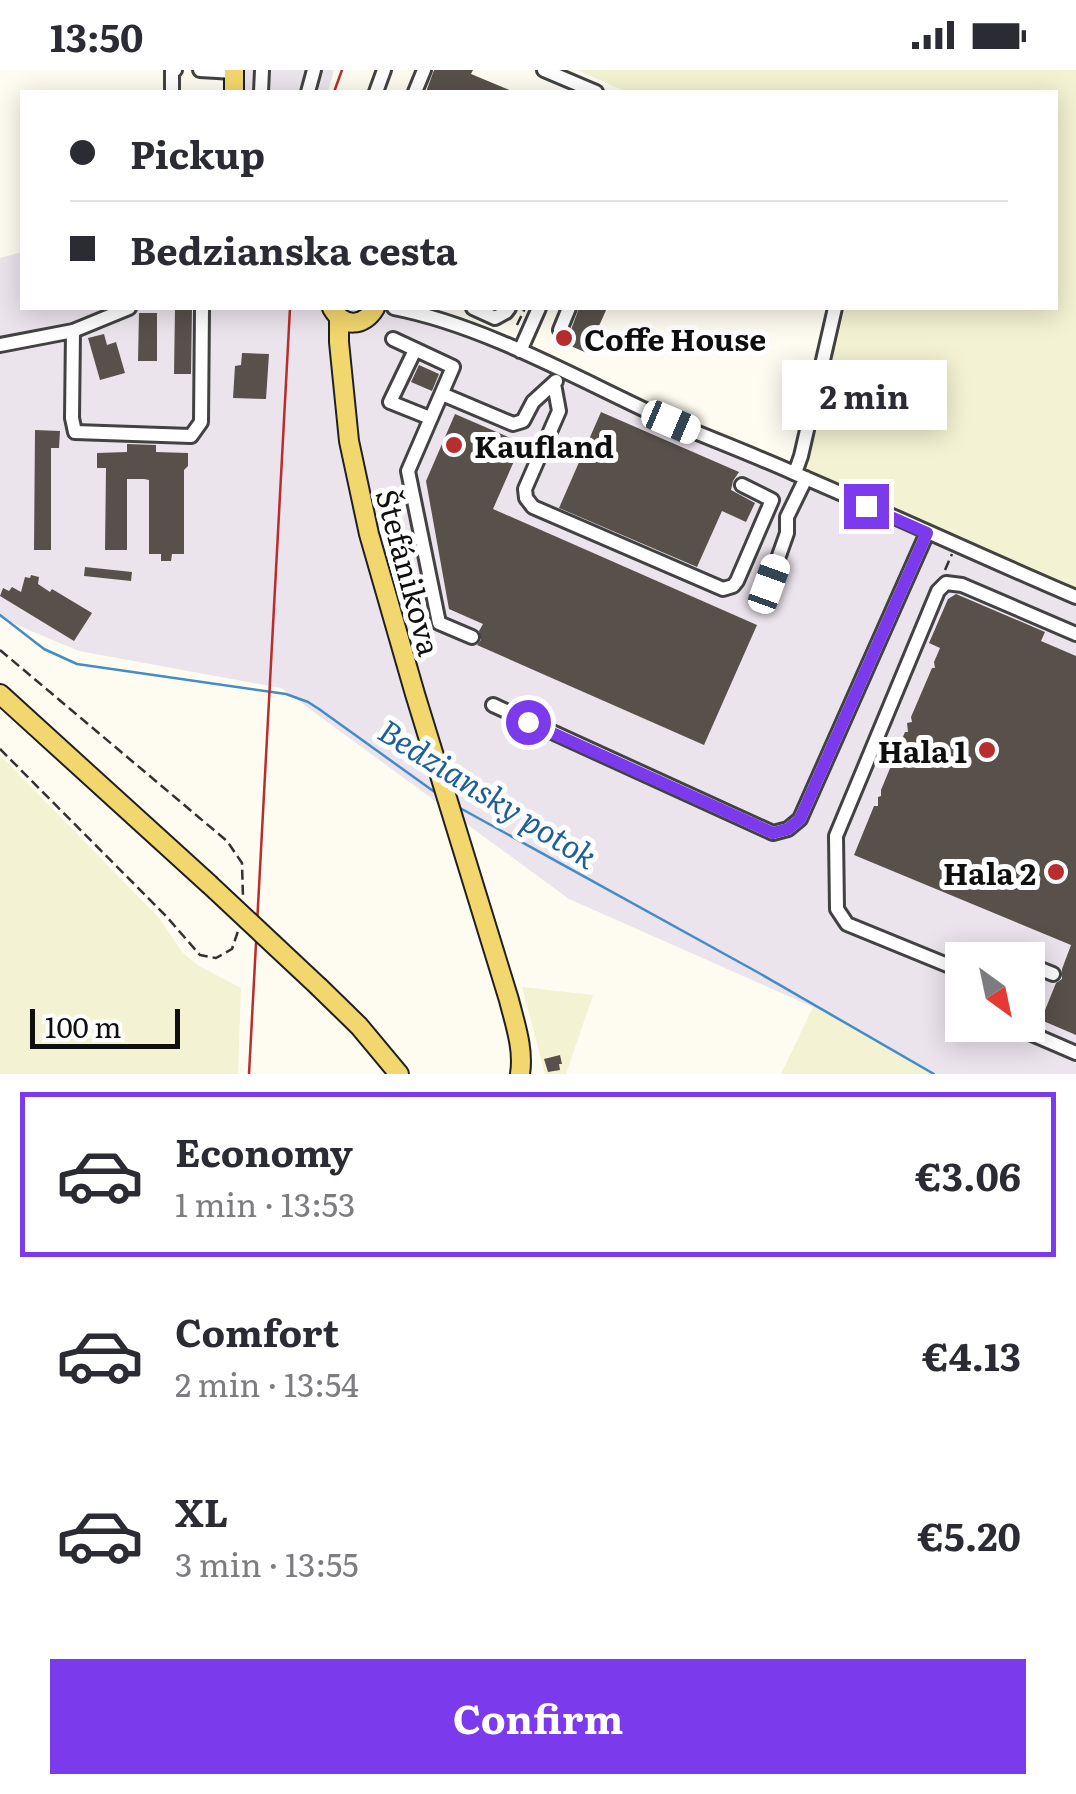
<!DOCTYPE html>
<meta charset="utf-8">
<style>
:root{--surface:#fff;--page:#f2f2f3;--text:#2b2b33;--muted:#7c7c81;--line:#e1e1e2;--accent:#7c3aed}
body{margin:0;font-family:Literata,serif;background:var(--page);color:var(--text);height:100vh;display:flex;flex-direction:column;font-size:38px;white-space:nowrap}
*{box-sizing:border-box;margin:0}
p{font-size:32px;color:var(--muted)}
.icon{flex:none;width:55px;height:55px;fill:none;stroke:currentColor;stroke-width:2;stroke-linecap:round;stroke-linejoin:round}
.map{position:relative;height:1004px;overflow:hidden}
.panel{display:flex;flex-direction:column;background:var(--surface);flex:1}
.panel>*{flex:none}
.banner{position:absolute;left:20px;top:20px;width:1038px;height:220px;border-radius:0px;box-shadow:0 5px 25px #0003;display:grid;align-content:center;height:220px;padding:0 50px;background:var(--surface)}
.needle{width:65px;rotate:147deg}
.buttons{position:absolute;left:945px;top:872px;display:grid;gap:20px}
.buttons a{display:grid;place-items:center;width:100px;height:100px;border-radius:0px;background:var(--surface);box-shadow:0 5px 25px #0003;font-size:50px}
.scale{position:absolute;left:30px;bottom:25px;width:150px;box-sizing:border-box;padding-left:10px;border:5px solid #0f0f0f;border-top:0;font-size:28px;line-height:35px;white-space:nowrap;color:#0f0f0f;-webkit-text-stroke:8px #fff;paint-order:stroke}
.end{position:absolute;width:45px;height:45px;margin:-22px;border:12px solid #7c3aed;background:#fff;box-shadow:0 0 0 5px #fff}
.from{border-radius:50%}
.bubble{position:absolute;height:70px;border-radius:0px;background:var(--surface);box-shadow:0 5px 25px #0003;font-size:32px;font-weight:700;line-height:70px;text-align:center}
.car{position:absolute;width:30px;height:60px;margin:-30px -15px;border-radius:12px;box-shadow:0 0 8px 2px #0007;background:linear-gradient(#fff 24%,#345 0 40%,#fff 0 76%,#345 0 86%,#fff 0)}
.banner b{display:flex;align-items:center;gap:35px;height:95px;font-size:38px}
.banner b+b{border-top:2px solid var(--line)}
.banner i{width:25px;height:25px;background:var(--text)}
ul{padding:18px 0 0;list-style:none}
li{display:flex;align-items:center;gap:30px;height:165px;margin:0 20px 15px;padding:0 30px;border:5px solid transparent;border-radius:0px}
li div{flex:1}
li b{display:block;font-size:38px}
li em{font-style:normal;font-weight:700}
li.selected{border-color:var(--accent)}
li>.icon{width:90px;height:90px;stroke-width:1.5}
.primary-button{display:flex;gap:20px;margin-top:auto;padding:20px 50px}
.primary-button a{flex:1;height:115px;border-radius:0px;background:var(--accent);color:#fff;font-size:40px;font-weight:700;line-height:115px;text-align:center}
.status{display:flex;justify-content:space-between;align-items:center;height:70px;padding:0 50px;background:var(--surface);direction:ltr}
.status svg{height:28px;fill:currentColor}
.map>svg:first-child{display:block}
.industrial{fill:#ece4ed;fill-rule:evenodd}
.farmland{fill:#f3f2d2}
.lines{fill:none;stroke-linecap:round;stroke-linejoin:round}
.stream{stroke:#428cc7;stroke-width:2.5}
.building{fill:#57504b}
.minor-casing{stroke:#424242;stroke-width:18}
.major-casing{stroke:#202020;stroke-width:22}
.path{stroke:#313131;stroke-width:2.5;stroke-dasharray:10 5;stroke-linecap:butt}
.minor{stroke:#fff;stroke-width:12}
.major{stroke:#f2d76e;stroke-width:18}
.rail{stroke:#b82d2d;stroke-width:2.5}
.major-bridge-casing{stroke:#202020;stroke-width:22;stroke-linecap:butt}
.major-bridge{stroke:#f2d76e;stroke-width:18}
.route{stroke:#7c3aed;stroke-width:12}
.poi-dot{fill:#b82d2d;stroke:#fff;stroke-width:4}
.labels{text-anchor:middle;dominant-baseline:central;stroke-width:10;stroke-linejoin:round;paint-order:stroke}
.poi-label{font-size:30px;font-weight:bold;fill:#0f0f0f;stroke:#fff;text-anchor:start}
.street-label{font-size:30px;fill:#0f0f0f;stroke:#fff}
.water-label{font-size:32px;font-style:italic;fill:#1d5f9b;stroke:#fff}
</style>
<div class="status"><b>13:50</b><svg viewBox="0 0 49 12"><path d="M0 12V9h3v3zM5 12V6h3v6zM10 12V3h3v9zM15 12V0h3v12zM26 1h20v11H26zM47 4h2v5h-2z"/></svg></div>
<div class="map">
<svg width="1076" height="1004" viewBox="0 0 1076 1004">
<rect width="100%" height="100%" fill="#fefcf1"/>
<path class="industrial" d="M224 0H334L328 22H225Z
M22 182V238H437L514 288 805 407 1076 533V1004H936L813 937 569 829 281 618 79 581 0 548V188ZM962 890H1028V955H962Z"/>
<path class="farmland" d="M577 0H1076V533L805 407 845 238H1055V22H627Z
M0 685 159 848 183 883 199 896 241 918 238 1004H0Z
M522 917 593 925 566 1004H545Z
M813 937 936 1004H781Z"/>
<g class="lines">
<path class="stream" d="M0 545 44 579 77 594 286 624 308 632 319 639 436 723
M460 738 759 903 934 1004"/>
</g>
<path class="building" d="M434 0H473L471 4 514 22H426Z
M175 238H192L191 304H174Z
M579 238H607L587 283 559 271 569 265Z
M139 243H157V291H138Z
M104 264 107 275 116 272 125 303 100 310 88 268Z
M242 283 269 284 266 329 233 328 235 296 241 295Z
M419 295 439 304 432 321 411 312Z
M601 342 739 402 733 411 731 420 755 433 746 452 722 441 697 497 559 438Z
M455 344 522 373 493 439 757 555 704 675 477 575 481 570 479 561 483 554 449 539 426 411Z
M35 360 60 361 59 378H51V480H34Z
M127 374 156 375V382L188 383V396L184 400V484H172L171 491H161V484H149V410L144 409H127V480H105L106 398H97V383L127 382Z
M85 497 132 502 131 511 84 506Z
M31 505 39 507 38 514 50 522 52 519 92 543 74 571 0 526 3 518 9 521 12 517 21 522 25 507 30 508Z
M956 524 1045 562 1041 571 1076 586V965L1041 950 1056 913 1062 909V899L1071 875 854 785 874 736H878V727L881 726V720L905 662H908L907 653 912 652 911 647 932 598H935L934 592 940 578 929 573 948 529Z
M560 985 562 994H559L560 1000 548 1002 544 989Z"/>
<g class="lines">
<defs>
<path id="minor" d="M200 0 234 2
M544 0 596 22
M172 22V1L175 0
M261 22 262 0
M308 22 314 0
M376 22 384 0
M415 22 424 0
M394 238C487 256 583 312 669 351 711 369 754 385 796 404 890 444 982 487 1076 527
M473 238 495 248 506 242 509 238
M560 260 569 238
M73 261 72 348 75 362 191 366 201 352 202 238
M393 269 453 297 408 401 439 553 472 567
M0 275 73 261 129 238
M415 280 390 332 430 348
M520 281 539 238
M554 314 559 341 525 419 526 428 533 437 723 519 733 516 737 511 772 430 742 415
M442 324 513 354 523 351 533 332 556 311
M795 403 801 386 835 238
M769 514 787 463V447L806 408
M493 635 773 763 788 759 800 749 927 463
M998 890 1005 885 1016 890
M1028 894 1053 904
M962 901 847 854 837 839 836 766 938 521 946 513 962 515 1076 564
M1011 955 1076 983"/>
<path id="major" d="M234 22V0
M332 238C343 258 364 257 375 238
M339 248V272L349 371 369 464 415 624 509 930C515 954 524 979 520 1004
M0 624 209 814
M319 917 359 956 399 1004"/>
</defs>
<use href="#minor" class="minor-casing"/>
<use href="#major" class="major-casing"/>
<path class="path" d="M517 255 525 238
M945 500 952 484
M0 580 227 771 242 793 243 828
M0 679 166 846 200 885 216 888 232 879 238 861"/>
<use href="#minor" class="minor"/>
<use href="#major" class="major"/>
<path class="rail" d="M334 22 342 0
M249 1004 290 238"/>
<defs>
<path id="major-bridge" d="M209 814 319 917"/>
</defs>
<use href="#major-bridge" class="major-bridge-casing"/>
<use href="#major-bridge" class="major-bridge"/>
</g>
<g class="lines">
<path class="route" d="M528 652 773 763 788 759 800 749 927 463 866 436"/>
</g>
<g class="poi-dot">
<circle cx="564" cy="268" r="10"/>
<circle cx="454" cy="375" r="10"/>
<circle cx="987" cy="680" r="10"/>
<circle cx="1056" cy="802" r="10"/>
</g>
<g class="labels">
<g class="poi-label">
<text x="584" y="268">Coffe House</text>
<text x="474" y="375">Kaufland</text>
<text x="967" y="680" text-anchor="end">Hala 1</text>
<text x="1036" y="802" text-anchor="end">Hala 2</text>
</g>
<g class="street-label">
<text transform="translate(410 502) rotate(75)">Štefánikova</text>
</g>
<g class="water-label">
<text transform="translate(489 722) rotate(32)">Bedziansky potok</text>
</g>
</g>
</svg>
<div class="buttons">
<a><svg class="needle" viewBox="-14 -14 28 28"><path d="M0-13l5 13h-10z" fill="#e53935"/><path d="M0 13l5-13h-10z" fill="#7c7c81"/></svg></a>
</div>
<div class="scale">100 m</div>
<i class="end from" style="left:528px;top:652px"></i>
<i class="end" style="left:866px;top:436px"></i>
<div class="bubble" style="left:782px;top:290px;width:165px">2 min</div>
<i class="car" style="left:671px;top:352px;rotate:113deg"></i>
<i class="car" style="left:769px;top:514px;rotate:20deg"></i>
<div class="banner">
<b><i class="from"></i>Pickup</b>
<b><i></i>Bedzianska cesta</b>
</div>
</div>
<section class="panel">
<ul>
<li class="selected"><svg class="icon" aria-label="car" viewBox="0 0 24 24"><path d="M5 17H2v-5l4-1 3-4h7l3 4 3 1v5h-3M9 17h6M6 11h13"/><circle cx="7" cy="17" r="2"/><circle cx="17" cy="17" r="2"/></svg><div><b>Economy</b><p>1 min · 13:53</p></div><em>€3.06</em></li>
<li><svg class="icon" aria-label="car" viewBox="0 0 24 24"><path d="M5 17H2v-5l4-1 3-4h7l3 4 3 1v5h-3M9 17h6M6 11h13"/><circle cx="7" cy="17" r="2"/><circle cx="17" cy="17" r="2"/></svg><div><b>Comfort</b><p>2 min · 13:54</p></div><em>€4.13</em></li>
<li><svg class="icon" aria-label="car" viewBox="0 0 24 24"><path d="M5 17H2v-5l4-1 3-4h7l3 4 3 1v5h-3M9 17h6M6 11h13"/><circle cx="7" cy="17" r="2"/><circle cx="17" cy="17" r="2"/></svg><div><b>XL</b><p>3 min · 13:55</p></div><em>€5.20</em></li>
</ul>
<div class="primary-button"><a>Confirm</a></div>
</section>
